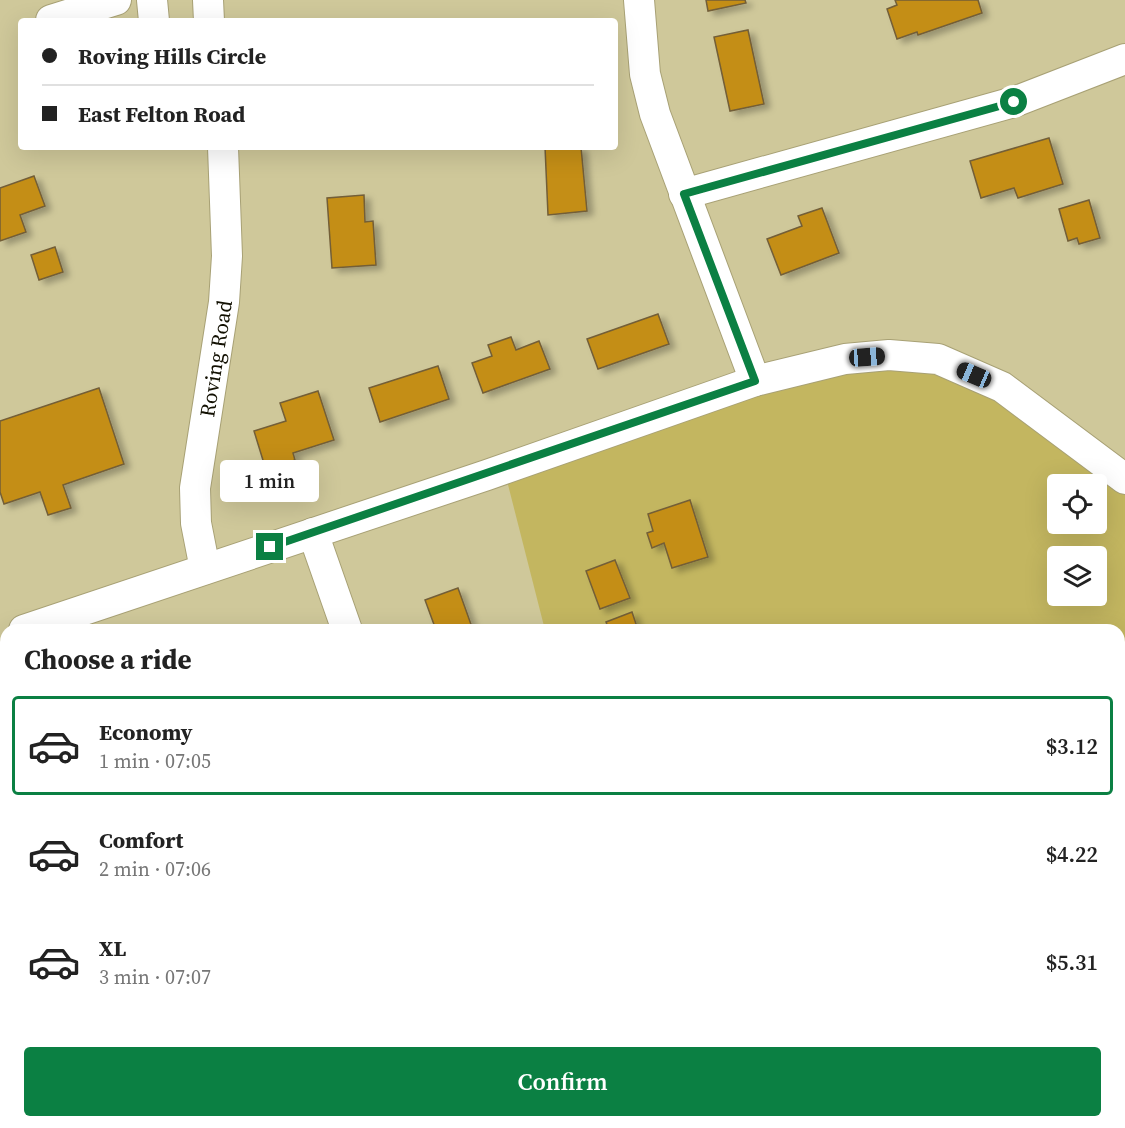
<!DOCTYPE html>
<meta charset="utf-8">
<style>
:root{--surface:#fff;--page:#f2f2f2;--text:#222;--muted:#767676;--line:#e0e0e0;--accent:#0b8043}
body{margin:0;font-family:"Source Serif 4",serif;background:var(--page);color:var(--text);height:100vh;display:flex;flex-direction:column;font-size:22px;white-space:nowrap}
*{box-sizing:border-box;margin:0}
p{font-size:20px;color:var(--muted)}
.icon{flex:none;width:33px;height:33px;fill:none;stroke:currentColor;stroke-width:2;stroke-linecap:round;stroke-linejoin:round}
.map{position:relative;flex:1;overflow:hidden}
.sheet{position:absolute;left:0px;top:624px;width:1125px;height:504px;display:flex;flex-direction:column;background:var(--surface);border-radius:18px 18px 0 0;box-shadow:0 6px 24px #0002}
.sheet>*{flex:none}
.top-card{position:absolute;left:18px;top:18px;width:600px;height:132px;border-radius:6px;box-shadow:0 6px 24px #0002;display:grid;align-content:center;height:132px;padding:0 24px;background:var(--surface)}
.controls{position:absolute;left:1047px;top:474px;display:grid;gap:12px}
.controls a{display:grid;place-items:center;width:60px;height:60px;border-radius:6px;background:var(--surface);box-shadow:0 6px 24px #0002;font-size:30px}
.end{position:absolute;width:27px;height:27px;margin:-14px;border:8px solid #0b8043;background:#fff;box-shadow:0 0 0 3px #fff}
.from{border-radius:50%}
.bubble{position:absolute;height:42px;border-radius:6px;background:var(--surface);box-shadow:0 6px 24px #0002;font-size:20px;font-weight:600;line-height:42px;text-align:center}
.car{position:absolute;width:18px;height:36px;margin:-18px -9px;border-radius:8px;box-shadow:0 0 4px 2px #0007;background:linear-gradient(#222 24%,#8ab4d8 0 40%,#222 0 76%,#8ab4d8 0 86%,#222 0)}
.top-card b{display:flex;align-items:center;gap:21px;height:57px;font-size:22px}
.top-card b+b{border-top:2px solid var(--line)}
.top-card i{width:15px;height:15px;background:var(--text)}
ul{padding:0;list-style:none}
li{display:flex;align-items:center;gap:18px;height:99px;margin:0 12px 9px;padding:0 12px;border:3px solid transparent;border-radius:6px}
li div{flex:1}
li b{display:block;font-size:22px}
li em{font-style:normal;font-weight:600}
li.selected{border-color:var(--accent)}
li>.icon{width:54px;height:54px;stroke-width:1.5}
h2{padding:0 24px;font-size:27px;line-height:72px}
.button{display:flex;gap:12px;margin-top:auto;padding:12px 24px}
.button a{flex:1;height:69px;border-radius:6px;background:var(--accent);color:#fff;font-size:24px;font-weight:600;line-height:69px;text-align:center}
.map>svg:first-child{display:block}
.green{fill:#c3b660;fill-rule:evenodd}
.building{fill:#c48e12;stroke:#735e38;stroke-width:1.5;filter:url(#shadow)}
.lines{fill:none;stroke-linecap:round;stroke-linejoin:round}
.minor-casing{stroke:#a8a175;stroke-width:32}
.minor{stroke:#fff;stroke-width:30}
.route{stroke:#0b8043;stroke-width:8}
.labels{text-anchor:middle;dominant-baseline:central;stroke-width:5;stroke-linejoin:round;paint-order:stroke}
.street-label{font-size:21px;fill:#121002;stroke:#cfc89a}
</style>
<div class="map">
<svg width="1125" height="1128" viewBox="0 0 1125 1128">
<defs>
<filter id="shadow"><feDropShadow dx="6" dy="4" stdDeviation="3" flood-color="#0004"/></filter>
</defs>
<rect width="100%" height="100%" fill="#cfc89a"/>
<path class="green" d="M912 358 974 375 1125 491V1128H705L703 1122H1119V630H545L504 469 755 381ZM1058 484H1096V524H1058ZM1058 556H1096V596H1058Z"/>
<path class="building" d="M706 0H745L746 3 708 11Z
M895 0H978L982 13 918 35 917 32 897 39 887 9 897 5Z
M748 30 764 104 730 111 714 37Z
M1049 138 1063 184 1018 198 1014 188 981 198 970 161Z
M545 147H581L587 211 548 215Z
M34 176 45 206 20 215 26 232 0 241V188Z
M364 195 365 222 373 221 376 265 332 268 327 198Z
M1089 200 1100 238 1079 244 1077 238 1068 241 1059 209Z
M822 208 839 253 781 275 767 239 802 226 798 216Z
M55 247 63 272 39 280 31 255Z
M658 314 669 344 598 369 587 339Z
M511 337 516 350 539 341 550 369 483 393 472 363 492 356 488 345Z
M438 366 449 399 380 422 369 388Z
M99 388 124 464 63 485 71 508 48 515 40 492 4 504 0 492V421Z
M318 391 334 440 293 453 295 460 266 470 254 431 286 421 280 403Z
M690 500 708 557 672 568 664 543 652 548 647 533 653 531 648 514Z
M615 560 630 598 600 609 586 571Z
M458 588 473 630H436L425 600Z
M632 612 638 630H609L606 622Z
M0 809 6 829V850L0 852Z
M371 1122H412L413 1128H373Z
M619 1122H646L647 1126 621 1128Z"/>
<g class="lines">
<defs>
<g id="minor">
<path d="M152 0 154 21"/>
<path d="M208 0 209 21"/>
<path d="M639 0 645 74 655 114 755 381"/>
<path d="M51 20 116 0"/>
<path d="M684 194 1014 102 1125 59"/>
<path d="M313 533 347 630"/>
<path id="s1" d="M205 569 196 523 195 488 224 302 227 256 223 147"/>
<path d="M24 630 487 475 755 381 845 359 889 355 938 359 1002 387 1125 479"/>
<path d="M511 1122 513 1128"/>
</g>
</defs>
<use href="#minor" class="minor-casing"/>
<use href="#minor" class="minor"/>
</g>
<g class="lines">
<path class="route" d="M270 547 755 381 684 194 1014 102"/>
</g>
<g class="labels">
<g class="street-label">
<text stroke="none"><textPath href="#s1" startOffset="213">Roving Road</textPath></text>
</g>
</g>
</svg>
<div class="controls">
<a><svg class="icon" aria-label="locate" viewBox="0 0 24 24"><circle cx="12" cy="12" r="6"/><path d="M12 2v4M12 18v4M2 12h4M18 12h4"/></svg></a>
<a><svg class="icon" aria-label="layers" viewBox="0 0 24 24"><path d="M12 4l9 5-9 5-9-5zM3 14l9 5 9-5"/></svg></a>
</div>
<i class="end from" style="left:1014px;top:102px"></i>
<i class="end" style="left:270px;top:547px"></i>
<div class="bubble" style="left:220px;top:460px;width:99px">1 min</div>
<i class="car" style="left:867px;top:357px;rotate:86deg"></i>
<i class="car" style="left:974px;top:375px;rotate:293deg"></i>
<div class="top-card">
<b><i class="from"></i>Roving Hills Circle</b>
<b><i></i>East Felton Road</b>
</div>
<section class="sheet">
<h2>Choose a ride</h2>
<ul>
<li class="selected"><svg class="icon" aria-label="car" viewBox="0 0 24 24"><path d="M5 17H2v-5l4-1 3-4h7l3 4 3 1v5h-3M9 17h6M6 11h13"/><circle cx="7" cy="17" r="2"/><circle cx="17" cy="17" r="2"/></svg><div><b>Economy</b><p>1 min · 07:05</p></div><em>$3.12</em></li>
<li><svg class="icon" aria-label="car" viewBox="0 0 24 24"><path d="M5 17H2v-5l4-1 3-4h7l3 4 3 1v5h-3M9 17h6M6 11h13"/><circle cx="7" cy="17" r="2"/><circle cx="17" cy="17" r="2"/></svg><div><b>Comfort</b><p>2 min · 07:06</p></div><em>$4.22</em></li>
<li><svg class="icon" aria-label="car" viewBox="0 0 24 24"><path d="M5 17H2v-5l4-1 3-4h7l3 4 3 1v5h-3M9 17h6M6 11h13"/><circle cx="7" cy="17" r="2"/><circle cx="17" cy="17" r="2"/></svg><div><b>XL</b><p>3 min · 07:07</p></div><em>$5.31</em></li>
</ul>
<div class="button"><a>Confirm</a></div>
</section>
</div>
